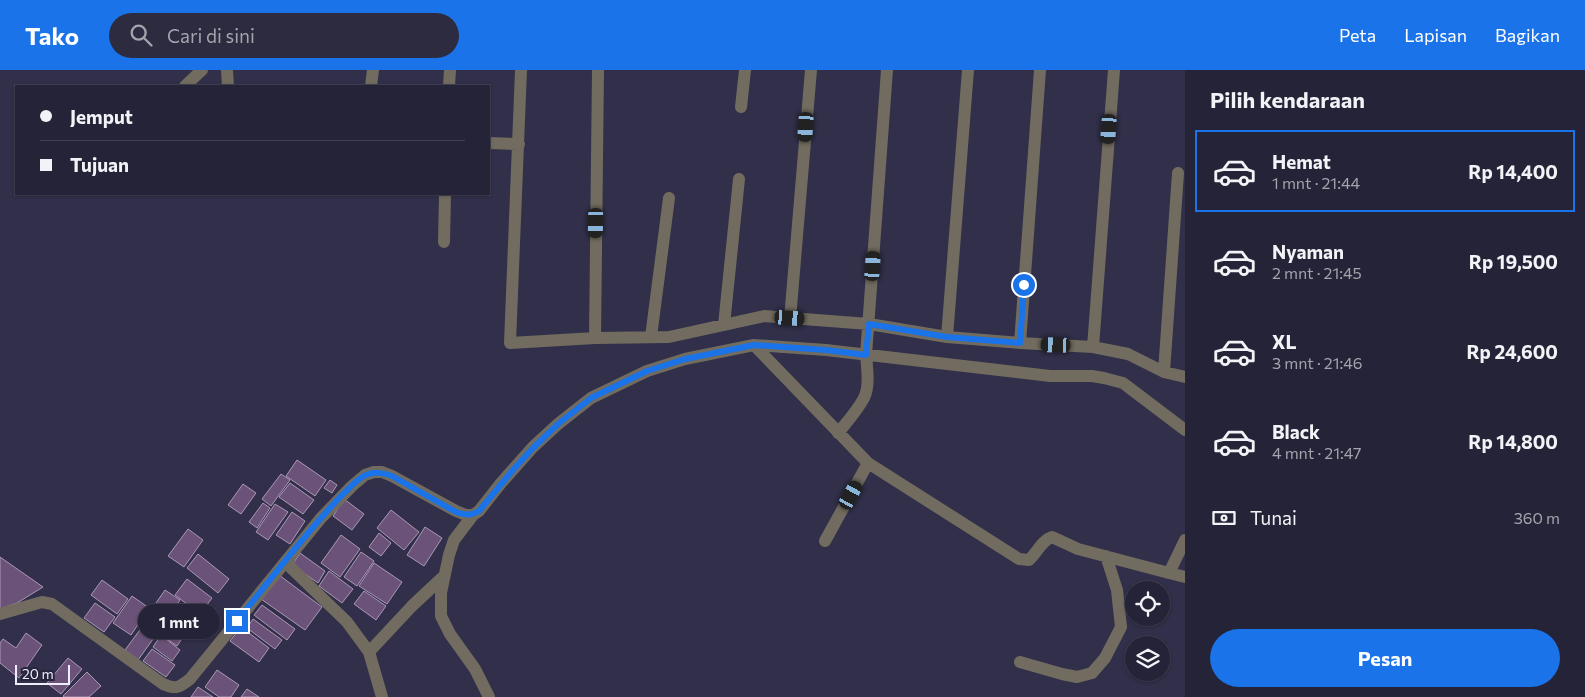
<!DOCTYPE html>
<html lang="id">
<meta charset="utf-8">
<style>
:root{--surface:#252337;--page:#2d2b3f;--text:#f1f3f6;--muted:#a3a4ad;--line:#424052;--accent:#1a73e8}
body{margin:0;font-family:Commissioner,sans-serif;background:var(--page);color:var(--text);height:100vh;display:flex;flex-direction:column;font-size:19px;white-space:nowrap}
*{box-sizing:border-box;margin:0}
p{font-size:16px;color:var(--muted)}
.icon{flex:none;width:28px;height:28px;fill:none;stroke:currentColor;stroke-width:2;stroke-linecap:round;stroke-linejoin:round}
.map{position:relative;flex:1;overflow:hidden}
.drawer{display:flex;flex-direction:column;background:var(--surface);width:400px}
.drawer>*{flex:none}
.banner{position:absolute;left:15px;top:15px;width:475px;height:110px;border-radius:0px;box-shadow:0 1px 4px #0004,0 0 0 1px var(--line);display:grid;align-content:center;height:110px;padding:0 25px;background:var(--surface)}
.controls{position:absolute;left:1125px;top:511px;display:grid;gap:10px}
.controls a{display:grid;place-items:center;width:45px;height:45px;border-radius:50%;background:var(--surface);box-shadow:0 1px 4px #0004,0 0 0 1px var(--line);font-size:25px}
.scale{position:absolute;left:15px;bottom:12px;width:55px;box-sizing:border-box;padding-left:5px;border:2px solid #ededfe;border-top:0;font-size:14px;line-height:18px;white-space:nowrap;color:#ededfe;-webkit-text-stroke:4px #27253e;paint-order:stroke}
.end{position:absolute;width:22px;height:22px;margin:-11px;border:6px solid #1a73e8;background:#fff;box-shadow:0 0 0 2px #fff}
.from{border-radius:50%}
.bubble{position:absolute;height:35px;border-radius:18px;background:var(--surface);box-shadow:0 1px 4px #0004,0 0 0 1px var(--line);font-size:16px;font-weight:700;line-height:35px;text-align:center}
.car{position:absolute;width:15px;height:30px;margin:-15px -8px;border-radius:6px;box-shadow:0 0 4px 1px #0007;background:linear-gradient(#222 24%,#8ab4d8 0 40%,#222 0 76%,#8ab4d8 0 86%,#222 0)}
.banner b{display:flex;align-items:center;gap:18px;height:48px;font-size:19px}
.banner b+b{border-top:1px solid var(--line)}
.banner i{width:12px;height:12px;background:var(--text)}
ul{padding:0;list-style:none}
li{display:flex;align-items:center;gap:15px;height:82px;margin:0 10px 8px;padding:0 15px;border:2px solid transparent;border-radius:0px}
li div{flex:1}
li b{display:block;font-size:19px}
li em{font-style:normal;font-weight:700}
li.current{border-color:var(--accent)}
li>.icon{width:45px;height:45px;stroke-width:1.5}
h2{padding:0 25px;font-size:22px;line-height:60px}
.pay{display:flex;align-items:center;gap:12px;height:55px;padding:0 25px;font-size:19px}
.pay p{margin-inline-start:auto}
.action{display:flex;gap:10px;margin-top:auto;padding:10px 25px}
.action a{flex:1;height:58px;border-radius:30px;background:var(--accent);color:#fff;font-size:20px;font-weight:700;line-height:58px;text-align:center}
header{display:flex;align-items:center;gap:30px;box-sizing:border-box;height:70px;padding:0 25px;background:var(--accent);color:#fff}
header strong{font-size:24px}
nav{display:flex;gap:28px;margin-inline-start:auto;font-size:18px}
.search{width:350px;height:45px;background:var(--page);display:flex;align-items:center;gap:12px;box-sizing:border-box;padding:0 18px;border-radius:28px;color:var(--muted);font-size:19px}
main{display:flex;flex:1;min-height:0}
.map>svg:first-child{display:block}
.building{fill:#6b5278;stroke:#ab98b5}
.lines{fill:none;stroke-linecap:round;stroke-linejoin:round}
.street{stroke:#716c5f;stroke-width:12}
.route{stroke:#1a73e8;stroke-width:6}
</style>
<header>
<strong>Tako</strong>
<div class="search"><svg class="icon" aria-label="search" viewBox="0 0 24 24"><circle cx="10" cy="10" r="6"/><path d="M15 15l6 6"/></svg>Cari di sini</div>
<nav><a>Peta</a><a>Lapisan</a><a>Bagikan</a></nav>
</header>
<main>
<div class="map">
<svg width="1185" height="627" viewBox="0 0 1185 627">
<rect width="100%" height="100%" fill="#312f49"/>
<path class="building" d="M297 390 326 410 315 426 286 406Z
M281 404 290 410 271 436 262 429Z
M330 410 337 415 332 423 324 418Z
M290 413 314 430 303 444 279 427Z
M243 414 256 423 241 444 228 435Z
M344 429 364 444 352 460 333 446Z
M263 433 270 438 257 458 249 452Z
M275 434 288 442 268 470 256 462Z
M391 440 419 462 404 480 377 458Z
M292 442 305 451 290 474 276 465Z
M425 457 442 468 424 496 407 485Z
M188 459 203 470 184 497 168 486Z
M379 463 391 473 381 486 369 477Z
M341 465 360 479 340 507 321 493Z
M361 482 374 491 357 516 344 507Z
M300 483 325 501 318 513 292 495Z
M198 484 229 509 218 523 187 498Z
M0 487 43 517 17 533 0 539Z
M374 493 402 512 387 534 359 516Z
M329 501 353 519 342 533 319 516Z
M279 505 322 537 305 560 261 529Z
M187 509 212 528 200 544 175 525Z
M102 510 128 529 117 544 91 525Z
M165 520 180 530 162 556 147 546Z
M364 521 386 536 376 550 354 534Z
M132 526 149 538 131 565 113 553Z
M95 533 115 547 104 562 84 548Z
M180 534 197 546 177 576 160 564Z
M262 535 295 559 287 570 254 545Z
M148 549 161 558 138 590 125 580Z
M253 549 282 570 275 579 247 558Z
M241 557 269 578 259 592 230 571Z
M26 563 42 575 19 608 0 593V573L3 569 16 578Z
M161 565 180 580 172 591 153 577Z
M152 579 175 595 166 607 143 591Z
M68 588 82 599 61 624 47 613Z
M217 600 239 615 231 627H219L205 617Z
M87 602 101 616 89 627H64L63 626Z
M198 617 213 627H191Z
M247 619 259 627H241Z"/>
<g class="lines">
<path class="street" d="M227 0 228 16
M521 0 510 273 595 268 669 267 764 246 869 254 947 267 1020 273 1093 277 1128 284 1164 302 1185 307
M185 16 202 0
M371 16 373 0
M449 16 450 0
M741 37 745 0
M489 73 519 74
M444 172 445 124
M790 249 811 0
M724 255 739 109
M651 267 669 128
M947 267 968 0
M595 268 598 0
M1020 273 1040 0
M754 275 868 393 1019 489 1029 490C1037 483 1042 470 1052 467L1078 479 1169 503
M1093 277 1114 0
M1164 302 1178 103
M838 363C847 352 857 341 864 328 870 316 867 298 866 285L887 0
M473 445 454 470 449 485 441 523V546L450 564 475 599 489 627
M1185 470 1169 503 1185 507
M825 471 868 393
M285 492 347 552 369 582 412 536 444 506
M0 544 42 532 52 534 163 614C176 620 180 617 190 609L321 448 352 416 365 405 374 402H382L392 406 456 441 466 445H473L479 441 501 413 533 377 558 354 591 328 647 301 685 289 754 275 826 280 1050 306H1092L1104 308 1123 313 1185 360
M369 582 382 627
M1020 592 1062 604 1077 607 1092 603 1105 588 1121 557 1117 520 1106 486"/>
</g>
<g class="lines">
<path class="route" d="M237 551C271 509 303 466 340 427 348 420 356 409 366 405 375 401 383 403 392 406L456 442C465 445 470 446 479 441L512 401 533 378 558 354 591 328 647 301 685 289 754 275 826 280 866 285 869 254 947 267 1020 273 1024 215"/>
</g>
</svg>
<div class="controls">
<a><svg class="icon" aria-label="locate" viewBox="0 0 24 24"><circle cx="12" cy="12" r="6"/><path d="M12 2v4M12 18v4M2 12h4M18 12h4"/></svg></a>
<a><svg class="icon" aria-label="layers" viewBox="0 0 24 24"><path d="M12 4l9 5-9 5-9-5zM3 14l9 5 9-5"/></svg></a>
</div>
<div class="scale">20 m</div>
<i class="end from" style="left:1024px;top:215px"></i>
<i class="end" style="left:237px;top:551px"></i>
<div class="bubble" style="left:138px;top:534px;width:82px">1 mnt</div>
<i class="car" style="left:806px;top:57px;rotate:184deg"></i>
<i class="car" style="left:1109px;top:59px;rotate:184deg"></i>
<i class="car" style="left:596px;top:153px;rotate:181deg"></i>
<i class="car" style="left:873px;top:196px;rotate:4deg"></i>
<i class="car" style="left:790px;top:248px;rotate:94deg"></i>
<i class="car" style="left:1056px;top:275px;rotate:272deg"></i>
<i class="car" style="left:851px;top:425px;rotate:29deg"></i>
<div class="banner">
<b><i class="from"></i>Jemput</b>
<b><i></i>Tujuan</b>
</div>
</div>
<section class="drawer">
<h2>Pilih kendaraan</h2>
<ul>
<li class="current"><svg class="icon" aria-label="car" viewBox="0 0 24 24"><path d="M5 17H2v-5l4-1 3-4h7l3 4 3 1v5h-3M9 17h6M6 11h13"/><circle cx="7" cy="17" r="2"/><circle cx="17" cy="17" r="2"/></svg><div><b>Hemat</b><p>1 mnt · 21:44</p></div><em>Rp 14,400</em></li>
<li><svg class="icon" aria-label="car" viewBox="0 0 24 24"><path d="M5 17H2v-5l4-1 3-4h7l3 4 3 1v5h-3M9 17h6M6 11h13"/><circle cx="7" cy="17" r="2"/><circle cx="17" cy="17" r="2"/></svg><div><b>Nyaman</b><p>2 mnt · 21:45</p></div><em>Rp 19,500</em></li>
<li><svg class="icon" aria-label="car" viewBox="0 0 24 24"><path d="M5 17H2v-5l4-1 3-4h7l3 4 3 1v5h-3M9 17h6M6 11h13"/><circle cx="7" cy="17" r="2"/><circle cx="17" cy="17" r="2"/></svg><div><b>XL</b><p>3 mnt · 21:46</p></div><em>Rp 24,600</em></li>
<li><svg class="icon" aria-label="car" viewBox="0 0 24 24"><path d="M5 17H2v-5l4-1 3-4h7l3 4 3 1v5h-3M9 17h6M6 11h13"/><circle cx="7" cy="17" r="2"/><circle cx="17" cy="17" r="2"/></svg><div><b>Black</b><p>4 mnt · 21:47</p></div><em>Rp 14,800</em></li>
</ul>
<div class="pay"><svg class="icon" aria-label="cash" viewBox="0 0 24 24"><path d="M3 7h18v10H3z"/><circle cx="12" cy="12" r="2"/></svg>Tunai<p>360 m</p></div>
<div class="action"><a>Pesan</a></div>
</section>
</main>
